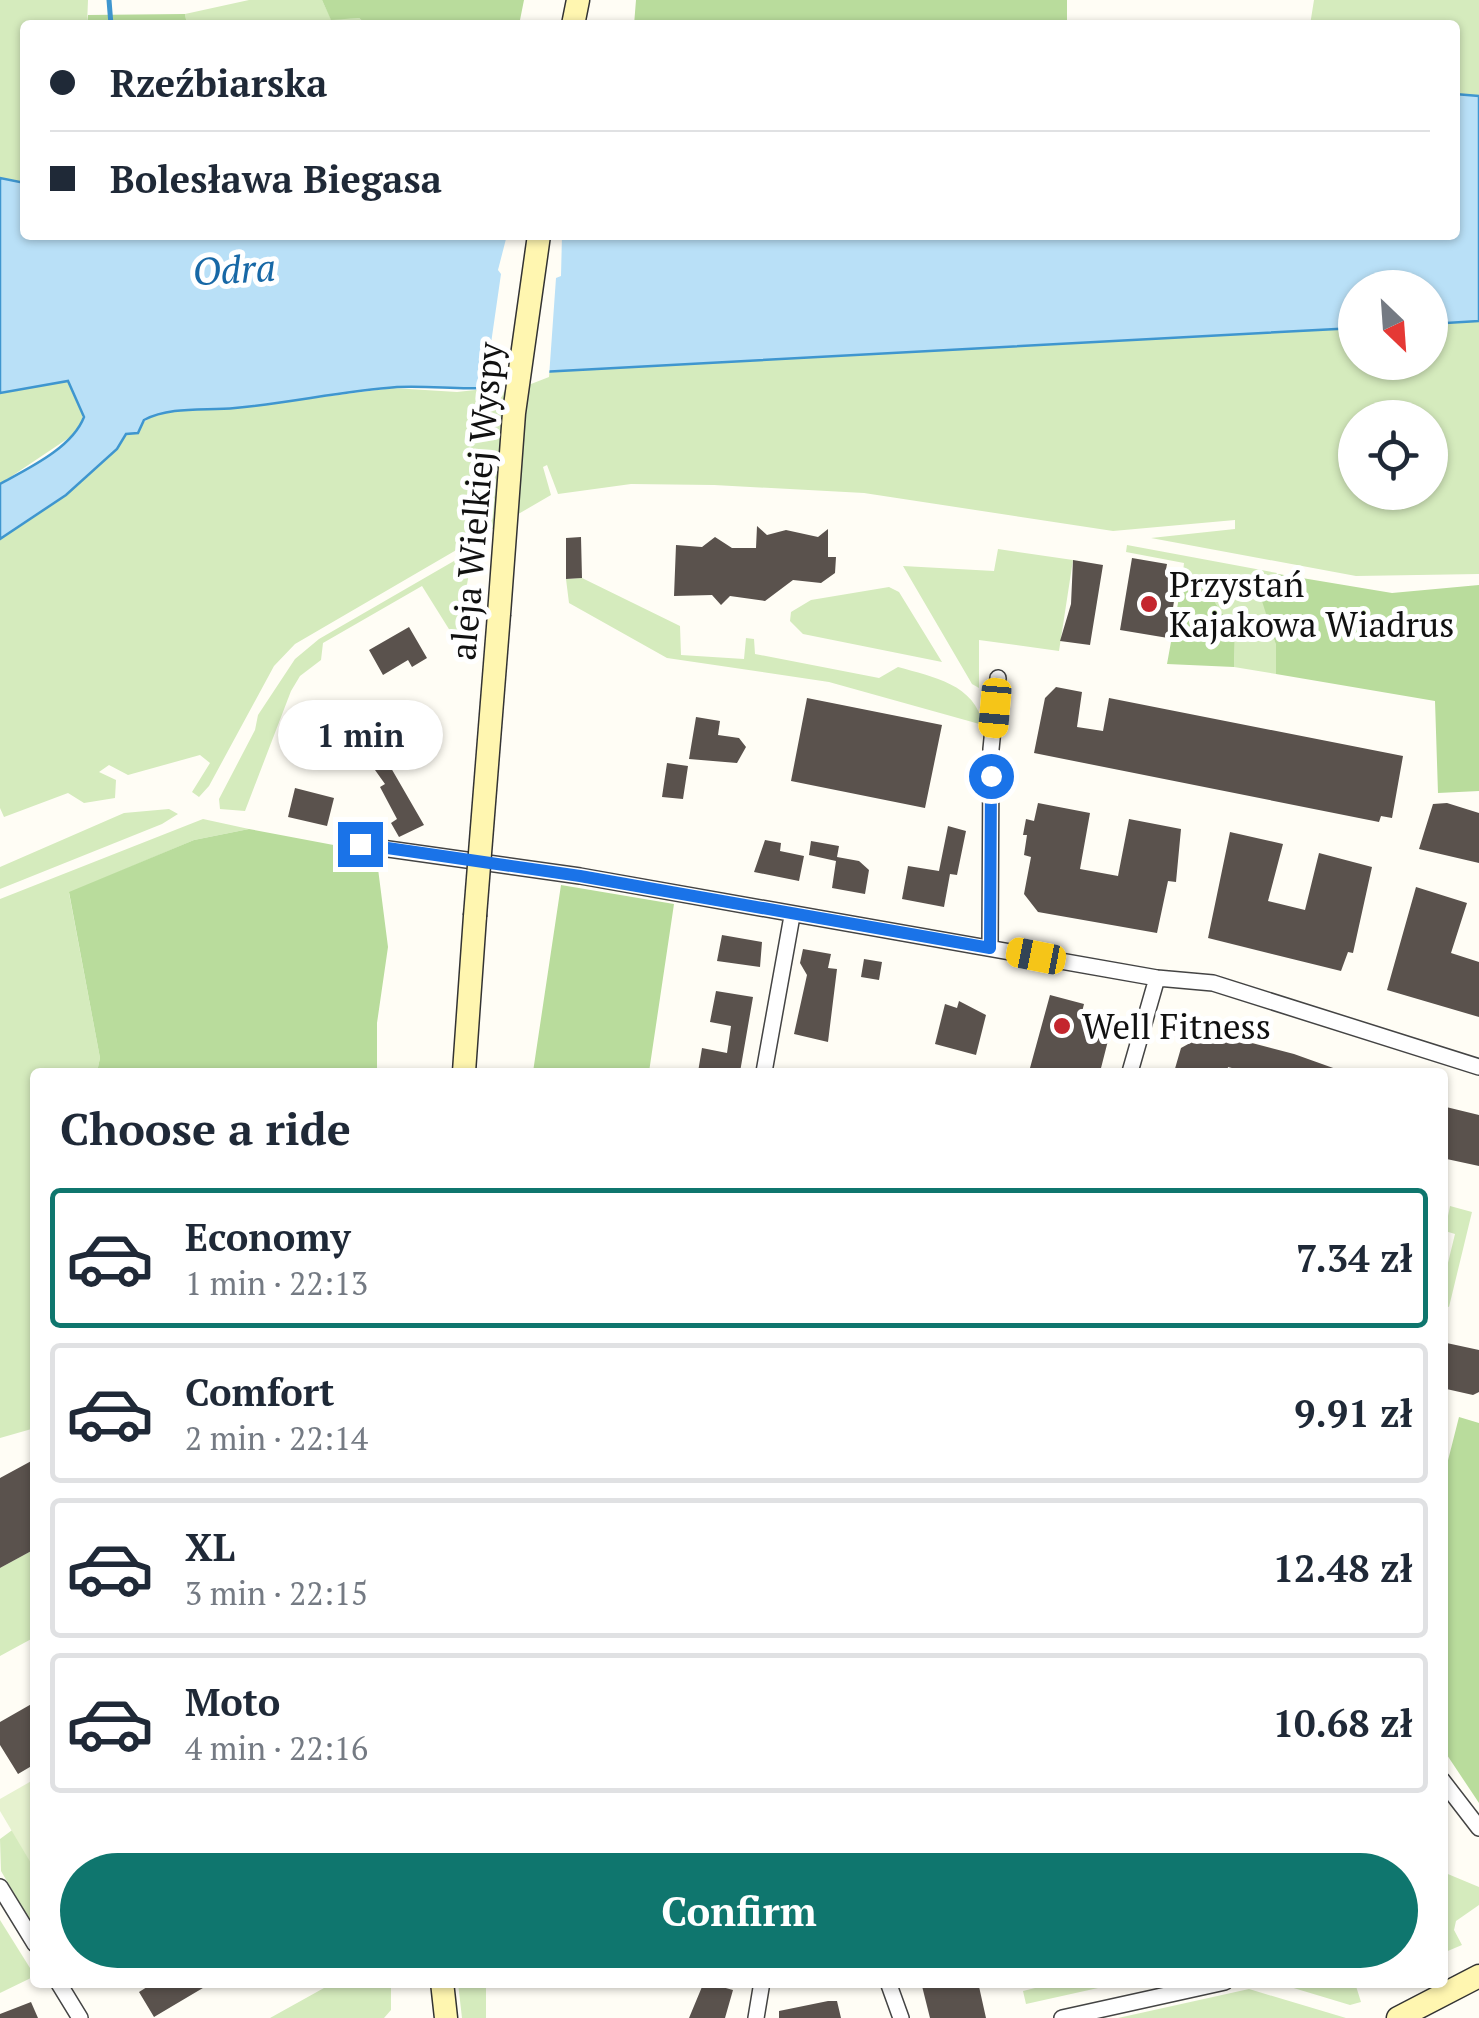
<!DOCTYPE html>
<meta charset="utf-8">
<style>
:root{--surface:#fff;--page:#f6f6f7;--text:#1f2937;--muted:#747a83;--line:#e0e1e3;--accent:#0f766e}
body{margin:0;font-family:"PT Serif",serif;background:var(--page);color:var(--text);height:100vh;display:flex;flex-direction:column;font-size:38px;white-space:nowrap}
*{box-sizing:border-box;margin:0}
p{font-size:32px;color:var(--muted)}
.icon{flex:none;width:55px;height:55px;fill:none;stroke:currentColor;stroke-width:2;stroke-linecap:round;stroke-linejoin:round}
.map{position:relative;flex:1;overflow:hidden}
.drawer{position:absolute;left:30px;top:1068px;width:1418px;height:920px;display:flex;flex-direction:column;background:var(--surface);border-radius:10px;box-shadow:0 2px 8px #0004}
.drawer>*{flex:none}
.top-card{position:absolute;left:20px;top:20px;width:1440px;height:220px;border-radius:10px;box-shadow:0 2px 8px #0004;display:grid;align-content:center;height:220px;padding:0 30px;background:var(--surface)}
.needle{width:65px;rotate:155deg}
.fabs{position:absolute;left:1338px;top:270px;display:grid;gap:20px}
.fabs a{display:grid;place-items:center;width:110px;height:110px;border-radius:50%;background:var(--surface);box-shadow:0 2px 8px #0004;font-size:50px}
.end{position:absolute;width:45px;height:45px;margin:-22px;border:12px solid #1a73e8;background:#fff;box-shadow:0 0 0 5px #fff}
.from{border-radius:50%}
.bubble{position:absolute;height:70px;border-radius:35px;background:var(--surface);box-shadow:0 2px 8px #0004;font-size:32px;font-weight:600;line-height:70px;text-align:center}
.car{position:absolute;width:30px;height:60px;margin:-30px -15px;border-radius:12px;box-shadow:0 0 8px 2px #0007;background:linear-gradient(#f5c518 24%,#345 0 40%,#f5c518 0 76%,#345 0 86%,#f5c518 0)}
.top-card b{display:flex;align-items:center;gap:35px;height:95px;font-size:38px}
.top-card b+b{border-top:2px solid var(--line)}
.top-card i{width:25px;height:25px;background:var(--text)}
ul{padding:0;list-style:none}
li{display:flex;align-items:center;gap:30px;height:140px;margin:0 20px 15px;padding:0 10px;border:5px solid var(--line);border-radius:10px}
li div{flex:1}
li b{display:block;font-size:38px}
li em{font-style:normal;font-weight:600}
li.current{border-color:var(--accent)}
li>.icon{width:90px;height:90px;stroke-width:1.5}
h2{padding:0 30px;font-size:45px;line-height:120px}
.button{display:flex;gap:20px;margin-top:auto;padding:20px 30px}
.button a{flex:1;height:115px;border-radius:60px;background:var(--accent);color:#fff;font-size:40px;font-weight:600;line-height:115px;text-align:center}
.map>svg:first-child{display:block}
.green{fill:#d5ebbd;fill-rule:evenodd}
.forest{fill:#b9dc9c}
.pitch{fill:#e6f2cf}
.water{fill:#b9e0f7;stroke:#3f96cf;stroke-width:2.5}
.pier{fill:#fffdf5}
.lines{fill:none;stroke-linecap:round;stroke-linejoin:round}
.stream{stroke:#3f96cf;stroke-width:5}
.building{fill:#5a524d}
.street-casing{stroke:#444;stroke-width:18}
.secondary-casing{stroke:#333;stroke-width:25}
.street{stroke:#fff;stroke-width:15}
.secondary{stroke:#fff6b0;stroke-width:22}
.secondary-bridge-casing{stroke:#333;stroke-width:25;stroke-linecap:butt}
.secondary-bridge{stroke:#fff6b0;stroke-width:22}
.route{stroke:#1a73e8;stroke-width:12}
.poi-dot{fill:#c4262e;stroke:#fff;stroke-width:4}
.labels{text-anchor:middle;dominant-baseline:central;stroke-width:10;stroke-linejoin:round;paint-order:stroke}
.street-label{font-size:35px;fill:#111;stroke:#fff}
.poi-label{font-size:35px;fill:#111;stroke:#fff;text-anchor:start}
.water-label{font-size:38px;font-style:italic;fill:#1768a6;stroke:#fff}
</style>
<div class="map">
<svg width="1479" height="2018" viewBox="0 0 1479 2018">
<rect width="100%" height="100%" fill="#fffdf5"/>
<path class="green" d="M0 0H88L87 25H25V183L0 178Z
M249 0H322L331 19 359 18 367 25H187L185 14Z
M1314 0H1479V96L1455 94V25H1310Z
M1479 321V574L1356 576 1151 538 1235 529V520L1113 531 864 493 714 485 631 484 558 494 547 465 543 467 551 495 295 644 274 666 209 786 199 797 192 792 210 763 200 755 128 775 109 765 99 772 116 780 115 798 84 803 68 793 4 817 0 808V539L66 495 117 449 126 434 159 412 236 408 393 388 457 392 513 386 540 372 1355 328V362H1430V324ZM1355 418H1430V492H1355Z
M68 381C81 397 86 412 79 431L0 484V393Z
M1127 545 1277 573 1262 598 1276 645V674L1234 667 1235 632 1204 586 1182 581 1184 563 1126 552Z
M998 549 1073 560 1059 651 979 640V688L972 684 903 566 994 571Z
M473 550 457 642 422 586 323 643 321 660 300 676 291 691 245 811 220 809 219 799 255 730 258 715 295 659 319 639Z
M582 578 680 626 681 655 744 659 746 638 754 639 755 654 879 678 898 667C933 677 975 684 983 725L829 682 667 658 569 603 566 579Z
M889 587 899 592 942 662 803 634 790 621 791 612 811 600Z
M169 809 178 814 162 824 0 889V867L124 813Z
M203 819 249 829 194 840 69 893 100 1058 97 1072H35V1428L0 1438V899Z
M1450 1206 1472 1212 1449 1307 1443 1305 1442 1267H1447L1455 1234 1445 1231Z
M35 1549V1637L0 1656V1568Z
M15 1828 35 1867V1929L1 1871 0 1839Z
M1443 1872 1479 1887V1905L1456 1921 1454 1930 1462 1945 1443 1953Z
M0 1920 35 1976 0 1993Z
M333 1983H391V2010L384 2018H270Z
M458 1983H486V2018H462Z
M1055 1983 1115 1982 1116 1984 1026 2004 1023 1991Z
M1277 1983H1355L1361 2002 1350 2005Z
M1249 1989 1346 2018H1118Z"/>
<path class="forest" d="M322 0H524L519 25H367L359 18 331 20Z
M636 0H1067V25H634Z
M185 14 187 25H115L114 21 87 25 88 15Z
M1278 574 1392 593 1479 585V791L1438 793 1435 701 1276 674V645L1261 598Z
M1182 581 1204 586 1235 632 1234 667 1167 664Z
M249 829 376 853 388 947 377 1023V1072H97L100 1058 69 892 194 840Z
M561 885 674 904 649 1072H533Z
M1459 1417 1479 1423V1803L1443 1749V1480Z"/>
<path class="pitch" d="M35 1779V1870L0 1811V1799Z"/>
<path class="water" d="M1455 94 1479 96V321L1430 324V288H1355V328L541 372C488 399 451 384 397 387 343 391 289 403 235 408 205 411 171 406 144 420L138 433 126 434 117 449 66 495 0 539V484C29 468 72 448 84 417L68 381 0 393V178L25 183V235H1455Z"/>
<path class="pier" d="M507 235H562L561 276 556 278 549 377 513 391 489 393 485 385 501 274 498 270Z"/>
<g class="lines">
<path class="stream" d="M109 0 111 25"/>
</g>
<path class="building" d="M757 526 767 535 786 530 818 537 828 529V557H836L835 573 821 583 793 580 765 601 730 596 721 605 712 595 674 596 676 545 702 547 715 537 732 548H756Z
M581 537 582 578 566 579V538Z
M1132 558 1167 564 1165 575 1178 577 1168 638 1120 630Z
M1073 560 1103 565 1090 645 1060 641 1071 604Z
M409 627 427 658 412 667 408 660 383 675 369 650Z
M1056 687 1082 692 1077 727 1103 731 1109 698 1403 756 1392 818 1381 816 1379 822 1034 753 1045 698Z
M807 698 942 725 925 808 791 781Z
M696 717 720 721 718 735 739 738 746 747 737 763 689 759Z
M387 761 424 825 399 837 391 823 397 819 380 787 385 784 375 770Z
M667 763 688 766 683 799 662 797Z
M295 788 334 798 327 826 288 817Z
M1038 803 1090 813 1080 869 1118 876 1129 819 1181 829 1176 882 1168 881 1157 933 1038 912 1024 894 1031 857 1024 855 1027 835H1023L1026 819 1034 821Z
M1447 803 1479 813V863L1419 849 1433 804Z
M948 826 966 831 957 875 950 874 944 907 902 899 908 866 939 871Z
M1230 832 1283 844 1268 901 1305 910 1319 853 1372 867 1353 953 1348 952 1341 971 1208 938Z
M765 840 781 843 780 851 804 856 799 881 754 872Z
M811 841 839 846 837 857 859 861 869 870 865 894 832 888 836 861 809 855Z
M1416 887 1467 903 1451 953 1479 962V1017L1387 990Z
M722 935 762 942 760 967 717 961Z
M803 949 831 954 828 968 837 969 828 1042 794 1034 807 975 800 963Z
M864 959 882 962 879 980 861 977Z
M716 991 753 997 740 1072H698L702 1048 727 1053 731 1026 710 1022Z
M1050 995 1084 1004 1082 1012 1113 1021 1100 1072 1030 1068Z
M959 1001 986 1015 976 1055 935 1044 945 1004 957 1008Z
M1210 1032 1294 1054 1336 1069 1335 1072H1247L1228 1067 1227 1072H1174L1181 1048Z
M1442 1106 1479 1115V1166L1442 1158Z
M1442 1342 1479 1350V1392L1473 1395 1442 1388Z
M35 1459V1549L0 1568V1478Z
M35 1702V1764L18 1774 0 1745V1722Z
M155 1982H213L154 2017 139 1992Z
M704 1982 733 1990 725 2018H689Z
M921 1982H978L986 2018H930Z
M828 2001H837L841 2018H779V2011Z
M31 2002 38 2018H0V2014Z"/>
<g class="lines">
<defs>
<path id="street" d="M360 845 580 876 1157 978 1213 983 1479 1067
M990 948 991 749 998 678
M764 1072 792 916
M1130 1072 1157 978
M1442 1780 1479 1828
M0 1887 35 1944
M58 1982 80 2018
M888 1982 901 2018
M756 2018 762 1982
M1062 2018 1225 1982"/>
<path id="secondary" d="M573 25 578 0
M499 614 514 413 539 235
M464 1072 475 916
M442 1982 446 2018
M1398 2018 1479 1976"/>
</defs>
<use href="#street" class="street-casing"/>
<use href="#secondary" class="secondary-casing"/>
<use href="#street" class="street"/>
<use href="#secondary" class="secondary"/>
<defs>
<path id="secondary-bridge" d="M475 916 499 614"/>
</defs>
<use href="#secondary-bridge" class="secondary-bridge-casing"/>
<use href="#secondary-bridge" class="secondary-bridge"/>
</g>
<g class="lines">
<path class="route" d="M360 844 580 876 990 948 991 776"/>
</g>
<g class="poi-dot">
<circle cx="1149" cy="604" r="10"/>
<circle cx="1062" cy="1026" r="10"/>
</g>
<g class="labels">
<g class="street-label">
<text transform="translate(476 501) rotate(-85)">aleja Wielkiej Wyspy</text>
</g>
<g class="poi-label">
<text x="1169" y="584">Przystań<tspan x="1169" dy="40">Kajakowa Wiadrus</tspan></text>
<text x="1082" y="1026">Well Fitness</text>
</g>
<g class="water-label">
<text transform="translate(234 269) rotate(-3)">Odra</text>
</g>
</g>
</svg>
<div class="fabs">
<a><svg class="needle" viewBox="-14 -14 28 28"><path d="M0-13l5 13h-10z" fill="#e53935"/><path d="M0 13l5-13h-10z" fill="#747a83"/></svg></a>
<a><svg class="icon" aria-label="locate" viewBox="0 0 24 24"><circle cx="12" cy="12" r="6"/><path d="M12 2v4M12 18v4M2 12h4M18 12h4"/></svg></a>
</div>
<i class="end from" style="left:991px;top:776px"></i>
<i class="end" style="left:360px;top:844px"></i>
<div class="bubble" style="left:278px;top:700px;width:165px">1 min</div>
<i class="car" style="left:995px;top:708px;rotate:185deg"></i>
<i class="car" style="left:1036px;top:956px;rotate:281deg"></i>
<div class="top-card">
<b><i class="from"></i>Rzeźbiarska</b>
<b><i></i>Bolesława Biegasa</b>
</div>
<section class="drawer">
<h2>Choose a ride</h2>
<ul>
<li class="current"><svg class="icon" aria-label="car" viewBox="0 0 24 24"><path d="M5 17H2v-5l4-1 3-4h7l3 4 3 1v5h-3M9 17h6M6 11h13"/><circle cx="7" cy="17" r="2"/><circle cx="17" cy="17" r="2"/></svg><div><b>Economy</b><p>1 min · 22:13</p></div><em>7.34 zł</em></li>
<li><svg class="icon" aria-label="car" viewBox="0 0 24 24"><path d="M5 17H2v-5l4-1 3-4h7l3 4 3 1v5h-3M9 17h6M6 11h13"/><circle cx="7" cy="17" r="2"/><circle cx="17" cy="17" r="2"/></svg><div><b>Comfort</b><p>2 min · 22:14</p></div><em>9.91 zł</em></li>
<li><svg class="icon" aria-label="car" viewBox="0 0 24 24"><path d="M5 17H2v-5l4-1 3-4h7l3 4 3 1v5h-3M9 17h6M6 11h13"/><circle cx="7" cy="17" r="2"/><circle cx="17" cy="17" r="2"/></svg><div><b>XL</b><p>3 min · 22:15</p></div><em>12.48 zł</em></li>
<li><svg class="icon" aria-label="car" viewBox="0 0 24 24"><path d="M5 17H2v-5l4-1 3-4h7l3 4 3 1v5h-3M9 17h6M6 11h13"/><circle cx="7" cy="17" r="2"/><circle cx="17" cy="17" r="2"/></svg><div><b>Moto</b><p>4 min · 22:16</p></div><em>10.68 zł</em></li>
</ul>
<div class="button"><a>Confirm</a></div>
</section>
</div>
